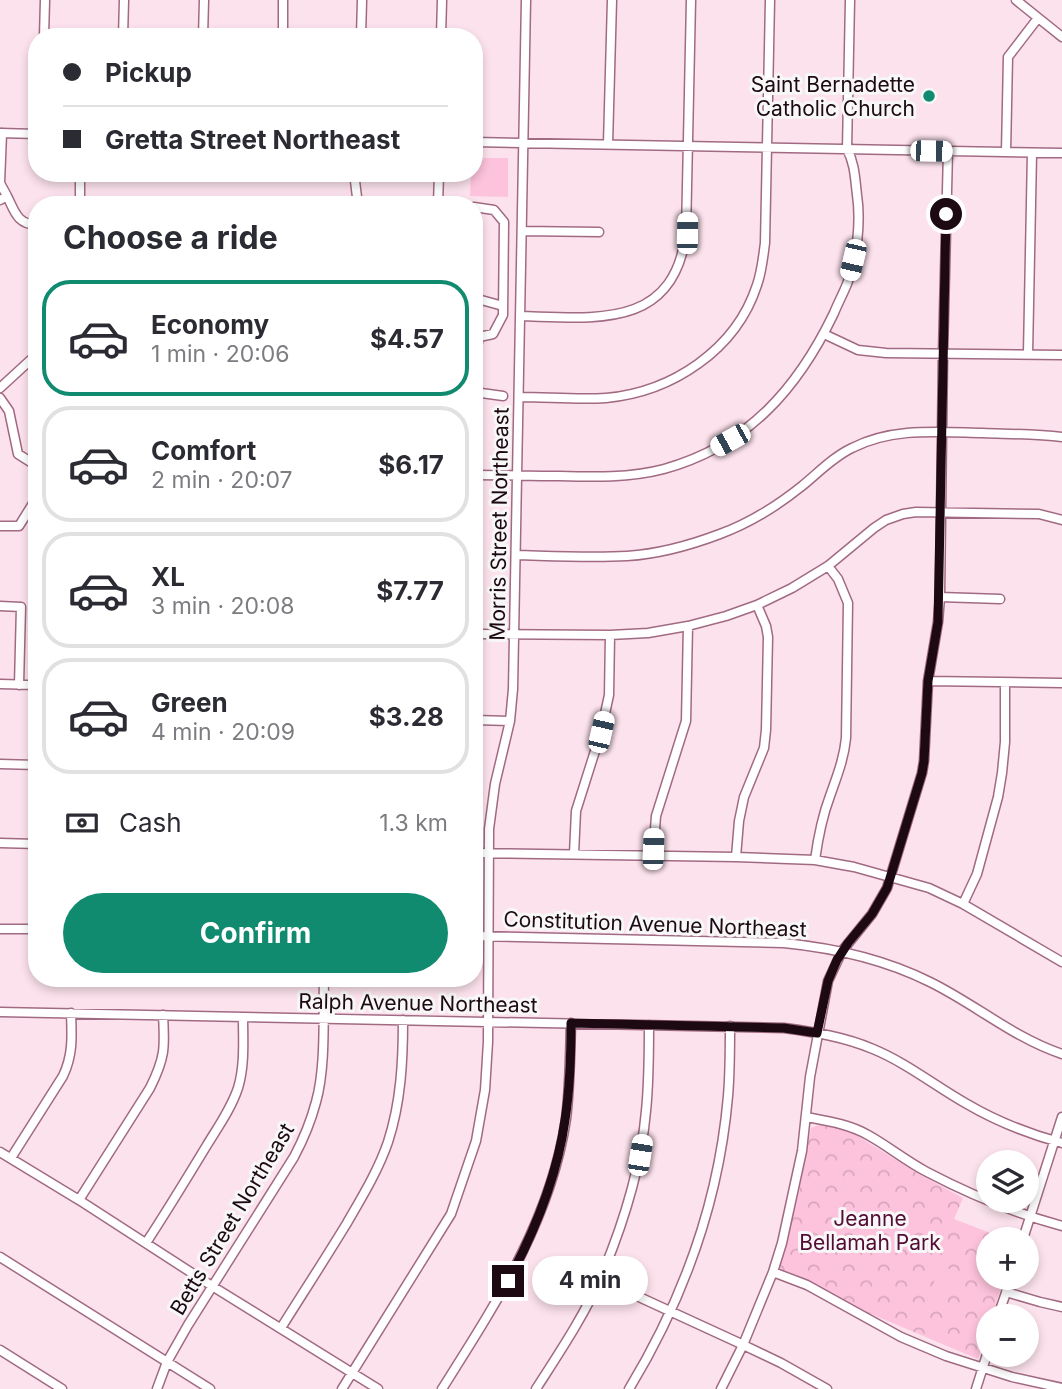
<!DOCTYPE html>
<meta charset="utf-8">
<style>
:root{--surface:#fff;--page:#f2f2f3;--text:#2b2b33;--muted:#7c7c81;--line:#e1e1e2;--accent:#108b6f}
body{margin:0;font-family:Inter,sans-serif;background:var(--page);color:var(--text);height:100vh;display:flex;flex-direction:column;font-size:26px;white-space:nowrap}
*{box-sizing:border-box;margin:0}
p{font-size:23px;color:var(--muted)}
.icon{flex:none;width:38px;height:38px;fill:none;stroke:currentColor;stroke-width:2;stroke-linecap:round;stroke-linejoin:round}
.map{position:relative;flex:1;overflow:hidden}
.panel{position:absolute;left:28px;top:196px;width:455px;height:791px;display:flex;flex-direction:column;background:var(--surface);border-radius:28px;box-shadow:0 4px 10px #0003}
.panel>*{flex:none}
.guide{position:absolute;left:28px;top:28px;width:455px;height:154px;border-radius:28px;box-shadow:0 4px 10px #0003;display:grid;align-content:center;height:154px;padding:0 35px;background:var(--surface)}
.tools{position:absolute;left:976px;top:1150px;display:grid;gap:14px}
.tools a{display:grid;place-items:center;width:63px;height:63px;border-radius:50%;background:var(--surface);box-shadow:0 4px 10px #0003;font-size:35px}
.end{position:absolute;width:32px;height:32px;margin:-16px;border:9px solid #1d0912;background:#fff;box-shadow:0 0 0 4px #fff}
.from{border-radius:50%}
.bubble{position:absolute;height:49px;border-radius:24px;background:var(--surface);box-shadow:0 4px 10px #0003;font-size:23px;font-weight:700;line-height:49px;text-align:center}
.car{position:absolute;width:21px;height:42px;margin:-21px -10px;border-radius:9px;box-shadow:0 0 5px 2px #0007;background:linear-gradient(#fff 24%,#345 0 40%,#fff 0 76%,#345 0 86%,#fff 0)}
.guide b{display:flex;align-items:center;gap:24px;height:66px;font-size:26px}
.guide b+b{border-top:2px solid var(--line)}
.guide i{width:18px;height:18px;background:var(--text)}
ul{padding:0;list-style:none}
li{display:flex;align-items:center;gap:21px;height:116px;margin:0 14px 10px;padding:0 21px;border:4px solid var(--line);border-radius:28px}
li div{flex:1}
li b{display:block;font-size:26px}
li em{font-style:normal;font-weight:700}
li.on{border-color:var(--accent)}
li>.icon{width:63px;height:63px;stroke-width:1.5}
h2{padding:0 35px;font-size:32px;line-height:84px}
.pay{display:flex;align-items:center;gap:18px;height:77px;padding:0 35px;font-size:26px}
.pay p{margin-inline-start:auto}
.action{display:flex;gap:14px;margin-top:auto;padding:14px 35px}
.action a{flex:1;height:80px;border-radius:42px;background:var(--accent);color:#fff;font-size:28px;font-weight:700;line-height:80px;text-align:center}
.map>svg:first-child{display:block}
.park{fill:url(#park-crowns)}
.garden{fill:#fdc3dc}
.lines{fill:none;stroke-linecap:round;stroke-linejoin:round}
.minor-casing{stroke:#a16a83;stroke-width:11}
.minor{stroke:#fff;stroke-width:8}
.route{stroke:#1d0912;stroke-width:9}
.poi-dot{fill:#108b6f;stroke:#f7f7f7;stroke-width:2.5}
.labels{text-anchor:middle;dominant-baseline:central;stroke-width:6;stroke-linejoin:round;paint-order:stroke}
.poi-label{font-size:21px;fill:#1d0912;stroke:#f7f7f7;text-anchor:end}
.street-label{font-size:21px;fill:#1d0912;stroke:#f7f7f7}
.park-label{font-size:21px;fill:#540c35;stroke:#f7f7f7}
</style>
<div class="map">
<svg width="1062" height="1389" viewBox="0 0 1062 1389">
<defs>
<pattern id="park-crowns" width="20" height="18" patternUnits="userSpaceOnUse" patternTransform="scale(1.75)"><rect width="20" height="18" fill="#fdc3dc"/><path d="M2 6a3 3 0 1 1 6 0M12 15a3 3 0 1 1 6 0" fill="none" stroke="#d8a6bc"/></pattern>
</defs>
<rect width="100%" height="100%" fill="#fce2ec"/>
<path class="park" d="M819 1125 848 1130 915 1172 963 1198 954 1219 1006 1239H989V1278H1004L992 1316H989V1326L978 1359 852 1306 803 1278 779 1269 798 1196 811 1128Z"/>
<path class="garden" d="M474 158H508V197L470 196 471 173H474Z
M936 1267 952 1269 948 1294 933 1292Z"/>
<g class="lines">
<defs>
<path id="minor" d="M1016 0 1062 37
M44 37 45 0
M123 37 124 0
M203 37 204 0
M283 37V0
M361 37 362 0
M441 37 442 0
M0 133 37 134
M2 133 0 183 7 196
M474 142 1062 153
M608 144 612 0
M1006 152 1008 57 1038 18
M354 173 358 205
M0 200 7 196C15 212 17 224 37 225
M80 205V173
M438 205 439 173
M474 207 494 210 504 222 503 315 493 334 479 337 474 362
M522 231 599 232
M474 298 503 306
M520 316C595 318 674 330 686 233L691 0
M824 334 858 350 886 353 1062 355
M1028 354 1032 153
M0 388 37 354
M474 392 503 396
M519 397C548 397 577 400 606 398 672 392 736 350 757 285 762 271 763 257 765 243L770 0
M0 398 9 411 18 454 37 466
M474 475C502 475 531 476 559 476 594 477 630 478 664 469 748 446 798 388 834 313 838 303 843 294 847 284 857 259 861 222 857 195 855 179 855 164 847 149L850 0
M0 526H19L37 497
M516 555C553 556 590 558 627 556 658 554 691 545 720 534 750 523 777 506 802 486 818 473 833 457 852 448 892 427 939 432 983 433 1009 434 1036 434 1062 437
M940 597 1000 599
M0 606 21 607 19 685
M474 634 610 635 648 633 688 626 726 616 757 605 792 588 828 566 874 528 886 520 903 514 916 512 1039 514 1062 520
M928 681 1062 683
M0 684 37 685
M474 720 510 721
M0 764 37 765
M0 843 37 844
M474 853 736 857 815 860 854 867 929 888 963 904 1062 962
M574 854 576 811 601 732 609 695 610 635
M653 855 656 816 686 721 688 626
M736 857 739 821 744 797 764 748 766 730 768 637 766 626 757 605
M815 860C818 838 822 817 830 796 837 776 844 759 846 738L848 603 838 579 828 566
M963 904 977 874 998 797 1002 773 1005 742V683
M0 929H37
M474 936 784 943C834 948 884 959 930 982 975 1004 1014 1038 1062 1054
M0 1012 784 1028C814 1032 845 1037 873 1049 907 1063 935 1086 967 1104 996 1121 1029 1134 1062 1143
M806 1117C827 1121 849 1124 868 1135 888 1146 906 1161 927 1172 971 1195 1014 1213 1062 1226
M0 1152 79 1200 212 1286 378 1389
M11 1158 63 1076C73 1055 72 1037 71 1013
M79 1200 150 1088C165 1058 165 1048 163 1015
M1023 1239 1062 1117
M146 1243C167 1211 187 1178 207 1145 218 1127 231 1109 238 1088 245 1065 243 1040 243 1017
M0 1257 210 1389
M773 1272 807 1285 901 1337 946 1356 1012 1377 1062 1388
M600 1279 737 1342 781 1363 827 1389
M1006 1292 1040 1302 1062 1307
M998 1316 1011 1278
M281 1328C303 1293 325 1259 347 1223 362 1197 378 1171 388 1142 401 1102 403 1061 403 1020
M0 1350 62 1389
M157 1389 167 1362 188 1325 294 1157C303 1140 311 1121 316 1102 326 1067 323 1016 324 978
M342 1389 451 1214 476 1141 485 1090 488 1042 489 829 495 784 510 721 513 689 526 0
M442 1389C495 1305 551 1220 566 1119 570 1087 570 1055 571 1023
M536 1389C559 1353 584 1316 601 1277 623 1225 641 1168 646 1111 649 1082 649 1054 649 1025
M629 1389C683 1300 719 1201 728 1096 730 1073 730 1050 730 1026
M721 1389 743 1345 773 1272 782 1243 802 1151 810 1077 828 981 842 951 872 914 887 888 922 773 924 761 928 681 938 622 940 597 943 353 948 151
M976 1389 989 1348"/>
</defs>
<use href="#minor" class="minor-casing"/>
<use href="#minor" class="minor"/>
</g>
<g class="lines">
<path class="route" d="M508 1281C535 1231 557 1177 565 1120 570 1088 571 1055 571 1023L784 1028 817 1033 828 981 837 960 848 943 872 914 887 888 922 773 924 761 928 681 938 622 946 214"/>
</g>
<circle class="poi-dot" cx="929" cy="96" r="7"/>
<g class="labels">
<g class="poi-label">
<text x="915" y="84">Saint Bernadette<tspan x="915" dy="24">Catholic Church</tspan></text>
</g>
<g class="street-label">
<text transform="translate(499 524) rotate(-89)">Morris Street Northeast</text>
<text transform="translate(655 924) rotate(2)">Constitution Avenue Northeast</text>
<text transform="translate(418 1003) rotate(1)">Ralph Avenue Northeast</text>
<text transform="translate(232 1219) rotate(-59)">Betts Street Northeast</text>
</g>
<g class="park-label">
<text x="870" y="1218">Jeanne<tspan x="870" dy="24">Bellamah Park</tspan></text>
</g>
</g>
</svg>
<div class="tools">
<a><svg class="icon" aria-label="layers" viewBox="0 0 24 24"><path d="M12 4l9 5-9 5-9-5zM3 14l9 5 9-5"/></svg></a>
<a>+</a>
<a>−</a>
</div>
<i class="end from" style="left:946px;top:214px"></i>
<i class="end" style="left:508px;top:1281px"></i>
<div class="bubble" style="left:532px;top:1256px;width:116px">4 min</div>
<i class="car" style="left:931px;top:151px;rotate:91deg"></i>
<i class="car" style="left:687px;top:233px;rotate:1deg"></i>
<i class="car" style="left:853px;top:260px;rotate:193deg"></i>
<i class="car" style="left:730px;top:440px;rotate:241deg"></i>
<i class="car" style="left:601px;top:732px;rotate:13deg"></i>
<i class="car" style="left:653px;top:849px;rotate:2deg"></i>
<i class="car" style="left:640px;top:1155px;rotate:9deg"></i>
<div class="guide">
<b><i class="from"></i>Pickup</b>
<b><i></i>Gretta Street Northeast</b>
</div>
<section class="panel">
<h2>Choose a ride</h2>
<ul>
<li class="on"><svg class="icon" aria-label="car" viewBox="0 0 24 24"><path d="M5 17H2v-5l4-1 3-4h7l3 4 3 1v5h-3M9 17h6M6 11h13"/><circle cx="7" cy="17" r="2"/><circle cx="17" cy="17" r="2"/></svg><div><b>Economy</b><p>1 min · 20:06</p></div><em>$4.57</em></li>
<li><svg class="icon" aria-label="car" viewBox="0 0 24 24"><path d="M5 17H2v-5l4-1 3-4h7l3 4 3 1v5h-3M9 17h6M6 11h13"/><circle cx="7" cy="17" r="2"/><circle cx="17" cy="17" r="2"/></svg><div><b>Comfort</b><p>2 min · 20:07</p></div><em>$6.17</em></li>
<li><svg class="icon" aria-label="car" viewBox="0 0 24 24"><path d="M5 17H2v-5l4-1 3-4h7l3 4 3 1v5h-3M9 17h6M6 11h13"/><circle cx="7" cy="17" r="2"/><circle cx="17" cy="17" r="2"/></svg><div><b>XL</b><p>3 min · 20:08</p></div><em>$7.77</em></li>
<li><svg class="icon" aria-label="car" viewBox="0 0 24 24"><path d="M5 17H2v-5l4-1 3-4h7l3 4 3 1v5h-3M9 17h6M6 11h13"/><circle cx="7" cy="17" r="2"/><circle cx="17" cy="17" r="2"/></svg><div><b>Green</b><p>4 min · 20:09</p></div><em>$3.28</em></li>
</ul>
<div class="pay"><svg class="icon" aria-label="cash" viewBox="0 0 24 24"><path d="M3 7h18v10H3z"/><circle cx="12" cy="12" r="2"/></svg>Cash<p>1.3 km</p></div>
<div class="action"><a>Confirm</a></div>
</section>
</div>
